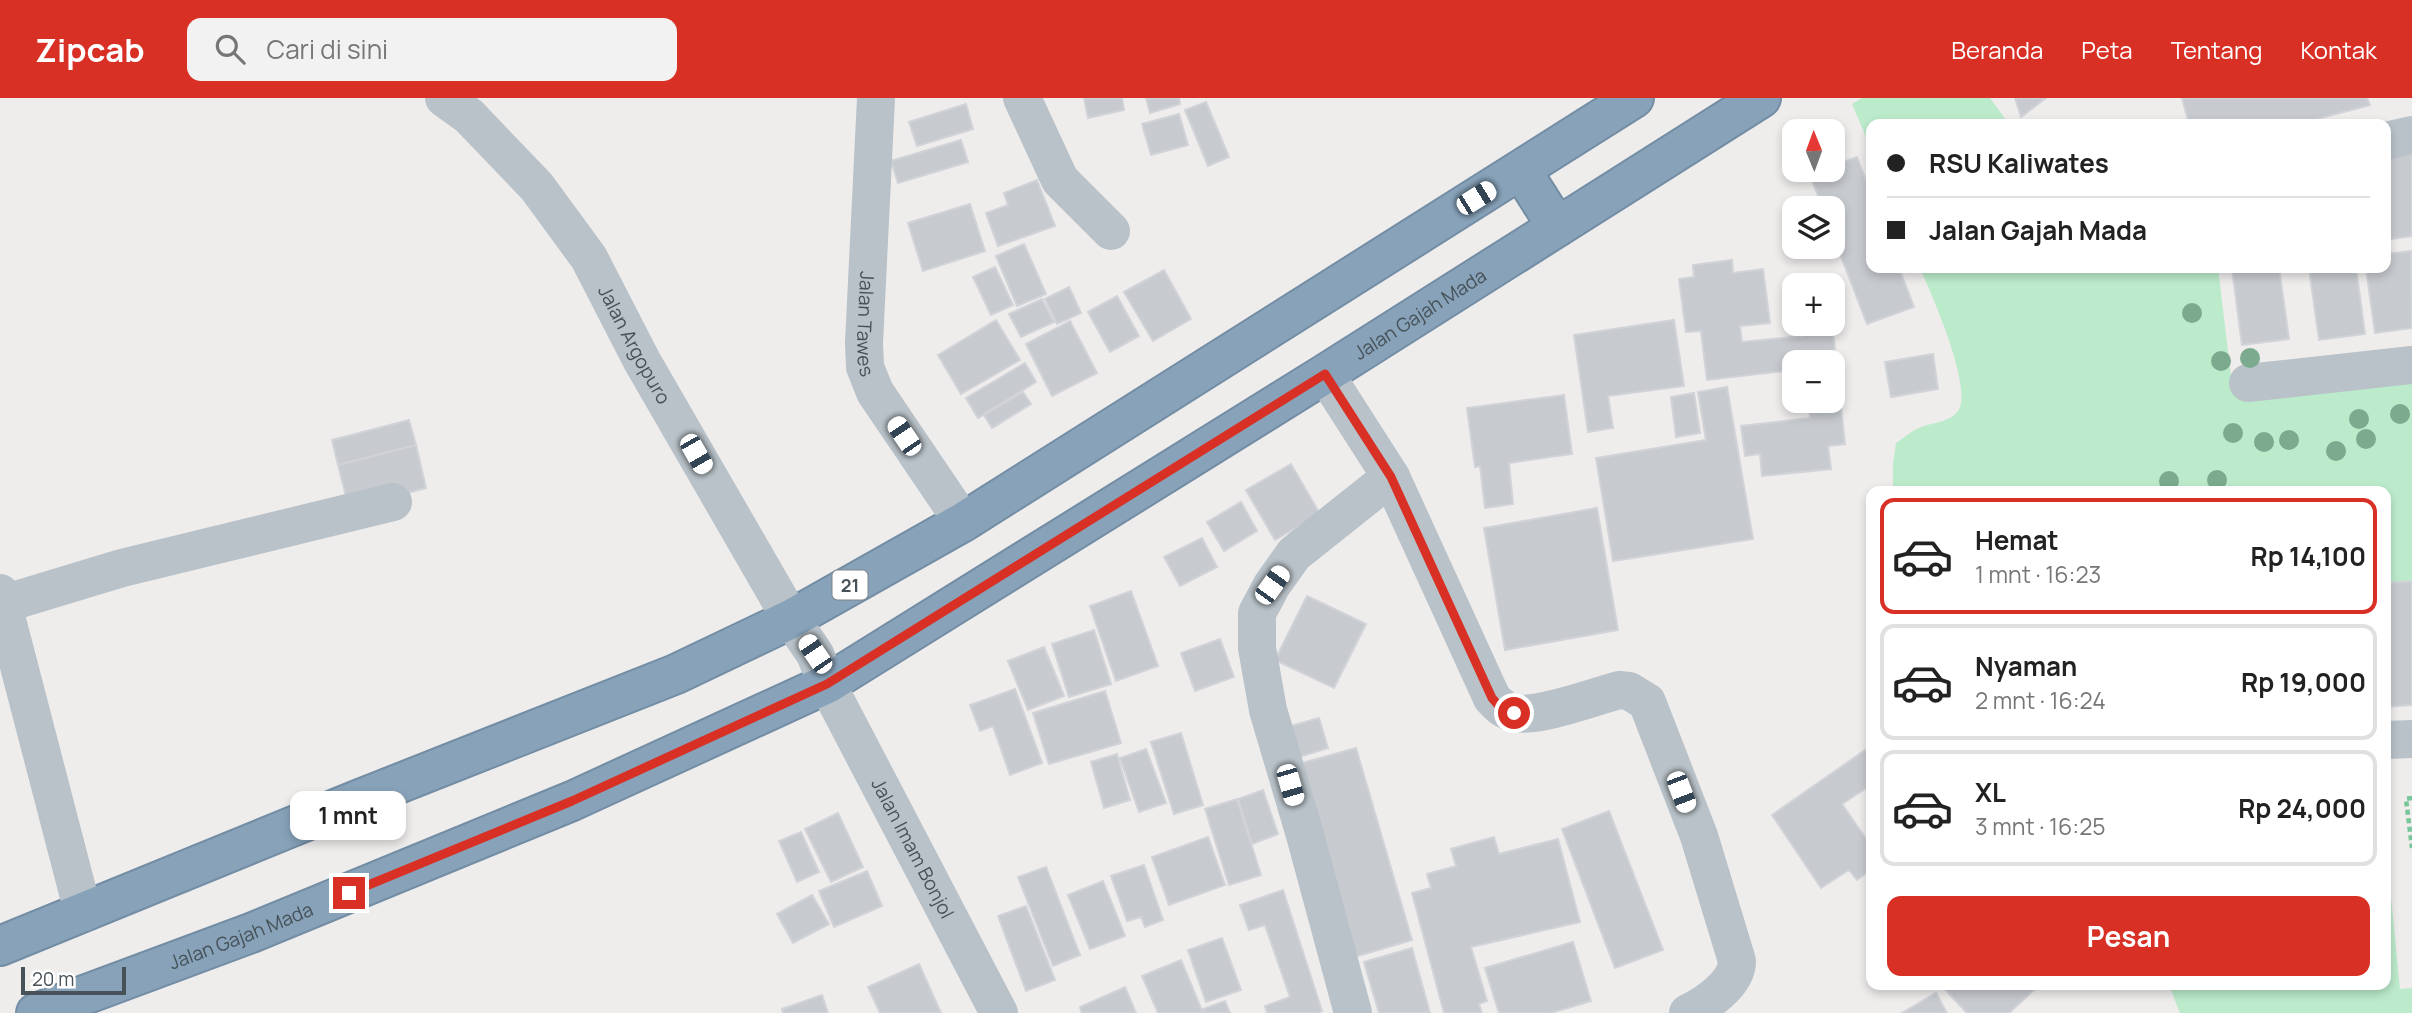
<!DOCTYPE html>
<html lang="id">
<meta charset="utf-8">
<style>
:root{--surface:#fff;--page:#f2f2f2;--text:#222;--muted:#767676;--line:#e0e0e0;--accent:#d93025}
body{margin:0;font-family:Manrope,sans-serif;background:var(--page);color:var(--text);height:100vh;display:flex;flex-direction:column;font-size:26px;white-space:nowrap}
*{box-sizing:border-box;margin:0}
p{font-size:23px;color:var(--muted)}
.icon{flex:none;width:38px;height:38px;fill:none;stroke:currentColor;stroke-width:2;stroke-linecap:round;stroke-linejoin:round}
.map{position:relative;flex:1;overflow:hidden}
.details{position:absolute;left:1866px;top:388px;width:525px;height:504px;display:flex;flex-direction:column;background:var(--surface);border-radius:14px;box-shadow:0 4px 10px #0003}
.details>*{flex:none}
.banner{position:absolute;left:1866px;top:21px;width:525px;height:154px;border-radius:14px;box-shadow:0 4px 10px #0003;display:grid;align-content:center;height:154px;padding:0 21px;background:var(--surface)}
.needle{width:46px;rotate:359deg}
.buttons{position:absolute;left:1782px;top:21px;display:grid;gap:14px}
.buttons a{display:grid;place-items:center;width:63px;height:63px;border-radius:14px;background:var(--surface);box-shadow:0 4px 10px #0003;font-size:35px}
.scale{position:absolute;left:21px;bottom:18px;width:105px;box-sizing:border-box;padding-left:7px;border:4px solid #465158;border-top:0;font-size:19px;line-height:24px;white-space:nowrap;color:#465158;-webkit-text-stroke:5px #fff;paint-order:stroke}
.end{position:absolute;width:32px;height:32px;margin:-16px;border:9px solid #d93025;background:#fff;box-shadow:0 0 0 4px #fff}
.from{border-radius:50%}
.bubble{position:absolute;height:49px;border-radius:14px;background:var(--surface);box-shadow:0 4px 10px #0003;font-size:23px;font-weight:700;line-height:49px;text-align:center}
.car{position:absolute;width:21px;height:42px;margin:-21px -10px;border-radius:9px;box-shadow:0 0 5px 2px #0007;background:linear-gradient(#fff 24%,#345 0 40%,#fff 0 76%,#345 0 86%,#fff 0)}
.banner b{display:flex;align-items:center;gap:24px;height:66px;font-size:26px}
.banner b+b{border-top:2px solid var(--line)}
.banner i{width:18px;height:18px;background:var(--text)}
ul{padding:12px 0 0;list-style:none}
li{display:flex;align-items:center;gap:21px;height:116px;margin:0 14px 10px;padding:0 7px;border:4px solid var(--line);border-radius:14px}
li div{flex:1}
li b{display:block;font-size:26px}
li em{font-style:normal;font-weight:700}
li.active{border-color:var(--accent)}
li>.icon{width:63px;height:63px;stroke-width:1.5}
.button{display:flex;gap:14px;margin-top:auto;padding:14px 21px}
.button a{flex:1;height:80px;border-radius:14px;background:var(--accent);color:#fff;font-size:28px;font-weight:700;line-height:80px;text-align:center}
header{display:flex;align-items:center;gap:42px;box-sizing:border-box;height:98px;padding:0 35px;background:var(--accent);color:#fff}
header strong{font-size:33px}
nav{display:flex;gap:38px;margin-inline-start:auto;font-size:24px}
.search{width:490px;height:63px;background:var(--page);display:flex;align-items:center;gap:18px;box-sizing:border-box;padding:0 24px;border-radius:14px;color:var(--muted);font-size:26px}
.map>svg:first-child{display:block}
.green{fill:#bcebcb}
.building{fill:#c7cacf;stroke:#d1d3d8;stroke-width:2}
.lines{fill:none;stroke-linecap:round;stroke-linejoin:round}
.highway-casing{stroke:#728da4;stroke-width:42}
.path{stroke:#77c69a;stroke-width:4.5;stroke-dasharray:5 3.5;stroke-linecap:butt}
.minor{stroke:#b8c2c8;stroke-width:38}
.highway{stroke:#87a2b9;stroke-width:38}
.tree{fill:#7baa8e}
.route{stroke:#d93025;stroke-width:9}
.labels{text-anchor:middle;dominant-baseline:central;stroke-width:5;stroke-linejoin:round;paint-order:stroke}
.shield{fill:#fff;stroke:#7e858a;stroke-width:2}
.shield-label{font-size:18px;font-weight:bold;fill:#465158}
.street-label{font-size:19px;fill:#465158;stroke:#fff}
</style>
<header>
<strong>Zipcab</strong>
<div class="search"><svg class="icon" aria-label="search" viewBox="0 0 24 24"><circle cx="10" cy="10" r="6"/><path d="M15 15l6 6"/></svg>Cari di sini</div>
<nav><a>Beranda</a><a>Peta</a><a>Tentang</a><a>Kontak</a></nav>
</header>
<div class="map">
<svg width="2412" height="915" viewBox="0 0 2412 915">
<rect width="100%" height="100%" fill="#efecec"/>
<path class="green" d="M1862 0H1990L2009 26H1871V51L1852 6Z
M1920 170H2218L2233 294 2412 274V483L2385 485V394H1893V366L1896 345C1904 340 1911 333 1919 330 1932 324 1949 325 1958 313 1974 291 1931 195 1920 170Z
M2385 738 2400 891 2412 890V915H2180L2169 887H2385Z"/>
<path class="building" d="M1084 0H1122L1124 12 1088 20Z
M1146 0H1179L1180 6 1150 15Z
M2015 0H2046L2021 19Z
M2182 0H2367L2370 7 2298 26H2189Z
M1206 4 1229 59 1208 68 1185 12Z
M966 6 973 31 917 48 909 24Z
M1179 16 1188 47 1151 57 1142 26Z
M961 42 968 64 898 85 891 63Z
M2412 52V138L2385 142V56Z
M1857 59 1871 96V170H1899L1914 209 1867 226 1832 135V110H1823L1810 77 1823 72H1832V68Z
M1037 82 1055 128 998 148 986 115 1008 107 1004 95Z
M970 106 985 153 923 173 908 125Z
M1024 146 1046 196 1017 208 996 158Z
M2411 153 2412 230 2375 235 2366 170H2385V156Z
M1732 162 1733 175 1763 171 1770 225 1740 228 1742 244 1802 238 1800 228 1832 225 1845 346 1828 348 1831 371 1762 378 1760 356 1745 358 1741 328 1810 320 1808 303H1832V264H1794V272L1707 282 1701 233 1686 234 1679 181 1694 179 1693 167Z
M995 169 1013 207 991 217 973 179Z
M2243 170H2279L2289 241 2242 247 2232 171Z
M2309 170H2356L2365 236 2319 242Z
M1164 172 1191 221 1153 243 1124 194Z
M1069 189 1081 215 1057 226 1045 201Z
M1117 198 1139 238 1110 254 1088 214Z
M1042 201 1054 224 1021 239 1009 216Z
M996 222 1020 262 961 296 938 257Z
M1674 222 1684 288 1608 298 1613 330 1588 334 1574 237Z
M1070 223 1097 275 1052 298 1026 246Z
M1933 256 1938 291 1891 299 1885 264Z
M1025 265 1036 284 978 320 966 300Z
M1727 289 1753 441 1613 463 1596 360 1706 342 1698 294Z
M1023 294 1031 306 992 330 984 317Z
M1694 295 1700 335 1676 339 1671 299Z
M1564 297 1572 356 1509 365 1513 406 1485 410 1480 368 1475 369 1467 310Z
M409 322 416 347 338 367 332 342Z
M416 347 426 390 349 410 338 367Z
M1291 366 1320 416 1275 442 1246 392Z
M1241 404 1257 433 1224 453 1207 424Z
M1597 410 1618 532 1505 552 1484 430Z
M1202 440 1217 469 1180 488 1164 459Z
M2412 483V607L2385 609V485Z
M1131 493 1158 568 1116 583 1090 508Z
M1307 498 1366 526 1334 590 1275 562Z
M1094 532 1111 586 1069 599 1052 546Z
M1220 541 1234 579 1195 593 1181 555Z
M1044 549 1064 598 1028 612 1008 563Z
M1015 591 1042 665 1010 677 993 628 980 633 970 607Z
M1105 593 1121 645 1049 666 1033 615Z
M1319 620 1328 650 1286 663 1277 632Z
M1181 635 1203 707 1174 716 1151 644Z
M1871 648V687L1842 706 1871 748V772L1857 782 1849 772 1821 790 1772 717Z
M1356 650 1412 842 1351 860 1295 667Z
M1146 651 1166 705 1139 714 1120 660Z
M1117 656 1130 702 1104 710 1091 664Z
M1263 692 1278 736 1252 746 1238 701Z
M1237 701 1261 777 1229 787 1205 711Z
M1609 713 1663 852 1615 870 1562 731Z
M838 715 863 769 831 784 805 731Z
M801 734 819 774 797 784 779 743Z
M1208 739 1225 787 1169 807 1152 759Z
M1494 739 1499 756 1558 741 1580 824 1471 849 1487 903 1479 906 1482 915H1444L1412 795 1431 790 1427 776 1456 768 1451 751Z
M1144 767 1163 822 1145 829 1141 819 1127 823 1111 778Z
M1046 769 1080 857 1053 868 1018 779Z
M867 773 882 808 834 829 819 793Z
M1103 783 1125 838 1090 851 1068 797Z
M1283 792 1322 913 1317 915H1267L1265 908 1290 899 1265 827 1249 832 1240 807Z
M812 797 829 826 793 845 777 816Z
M1026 808 1055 882 1026 893 998 818Z
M1222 840 1241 892 1206 904 1188 852Z
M1573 844 1591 903 1551 915H1499L1485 870Z
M1412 850 1430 915H1379L1364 864Z
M1181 862 1203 915H1158L1142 878Z
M919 866 941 915H880L868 889Z
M1941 887H2031L2035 891 2009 915H1967Z
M1125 889 1136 915H1082L1080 909Z
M1936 895 1947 915H1902Z
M822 897 828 915H783L782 911Z
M1225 903 1230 915H1205L1203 911Z"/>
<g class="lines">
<defs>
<g id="highway">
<path d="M1521 72 1557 129"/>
<path d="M0 848 360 701 676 576 791 521 963 424 1634 0"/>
<path id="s3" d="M36 915 251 835 572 703 827 586 1325 276 1761 0"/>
</g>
</defs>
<use href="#highway" class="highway-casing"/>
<path class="path" d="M2412 700 2406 701 2412 750"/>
<g class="minor">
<path id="s1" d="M444 0 469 18 537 89 589 160 642 263 791 521 815 556 827 586 999 915"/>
<path id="s2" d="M876 0 864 245 865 269 875 294 963 424"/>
<path d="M1022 0 1060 82 1111 133"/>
<path d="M2385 43 2412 37"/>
<path d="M1325 276 1391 379 1492 600C1499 608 1505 613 1515 615 1538 620 1594 599 1619 592L1629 593 1647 604 1699 738 1737 863C1737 886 1706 906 1688 915"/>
<path d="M2248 285 2412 267"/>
<path d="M0 495 83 814"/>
<path d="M3 506 122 470 393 404"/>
<path d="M2387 642 2412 641"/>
<path d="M1353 915 1305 737 1268 612 1257 550V515L1272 487 1294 456 1391 379"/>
</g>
<use href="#highway" class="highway"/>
</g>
<g class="tree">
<circle cx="2192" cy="215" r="10"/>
<circle cx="2250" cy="260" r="10"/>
<circle cx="2221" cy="263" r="10"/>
<circle cx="2400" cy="316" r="10"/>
<circle cx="2359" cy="321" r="10"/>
<circle cx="2233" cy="335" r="10"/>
<circle cx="2366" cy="341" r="10"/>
<circle cx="2289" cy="342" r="10"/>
<circle cx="2264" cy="344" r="10"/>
<circle cx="2336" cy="353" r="10"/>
<circle cx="2217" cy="382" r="10"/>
<circle cx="2169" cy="383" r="10"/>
</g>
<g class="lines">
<path class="route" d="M349 795 572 703 827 586 1325 276 1391 379 1492 600 1500 609 1514 615"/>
</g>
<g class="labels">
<rect class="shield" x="832.5" y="472.5" width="35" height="29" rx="5"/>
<g class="shield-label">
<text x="850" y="487">21</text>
</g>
<g class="street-label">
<text stroke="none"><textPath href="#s3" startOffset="1556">Jalan Gajah Mada</textPath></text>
<text stroke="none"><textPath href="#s2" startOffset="226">Jalan Tawes</textPath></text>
<text stroke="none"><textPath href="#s1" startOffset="315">Jalan Argopuro</textPath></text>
<text stroke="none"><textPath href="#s1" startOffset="891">Jalan Imam Bonjol</textPath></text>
<text stroke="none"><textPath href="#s3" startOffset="219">Jalan Gajah Mada</textPath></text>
</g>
</g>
</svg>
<div class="buttons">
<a><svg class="needle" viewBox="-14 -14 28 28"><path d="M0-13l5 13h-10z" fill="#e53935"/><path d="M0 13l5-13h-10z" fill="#767676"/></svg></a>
<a><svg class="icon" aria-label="layers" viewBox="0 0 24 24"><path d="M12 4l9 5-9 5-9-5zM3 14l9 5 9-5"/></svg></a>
<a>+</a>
<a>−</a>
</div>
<div class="scale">20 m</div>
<i class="end from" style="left:1514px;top:615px"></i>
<i class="end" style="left:349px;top:795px"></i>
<div class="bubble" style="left:290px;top:693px;width:116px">1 mnt</div>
<i class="car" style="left:1476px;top:100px;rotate:58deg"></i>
<i class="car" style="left:904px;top:338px;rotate:326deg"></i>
<i class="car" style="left:696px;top:356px;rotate:150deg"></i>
<i class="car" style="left:1272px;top:487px;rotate:36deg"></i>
<i class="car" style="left:815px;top:556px;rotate:326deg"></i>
<i class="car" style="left:1290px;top:687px;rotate:164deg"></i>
<i class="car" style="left:1681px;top:694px;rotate:159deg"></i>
<div class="banner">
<b><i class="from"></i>RSU Kaliwates</b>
<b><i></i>Jalan Gajah Mada</b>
</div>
<section class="details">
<ul>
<li class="active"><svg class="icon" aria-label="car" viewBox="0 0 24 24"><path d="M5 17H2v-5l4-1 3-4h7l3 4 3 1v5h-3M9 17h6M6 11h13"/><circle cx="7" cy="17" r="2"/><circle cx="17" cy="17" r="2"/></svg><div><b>Hemat</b><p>1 mnt · 16:23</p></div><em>Rp 14,100</em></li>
<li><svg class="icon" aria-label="car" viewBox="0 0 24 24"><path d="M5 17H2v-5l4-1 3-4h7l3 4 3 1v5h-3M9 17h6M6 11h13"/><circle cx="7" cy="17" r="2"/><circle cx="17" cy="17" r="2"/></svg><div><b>Nyaman</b><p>2 mnt · 16:24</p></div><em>Rp 19,000</em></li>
<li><svg class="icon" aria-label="car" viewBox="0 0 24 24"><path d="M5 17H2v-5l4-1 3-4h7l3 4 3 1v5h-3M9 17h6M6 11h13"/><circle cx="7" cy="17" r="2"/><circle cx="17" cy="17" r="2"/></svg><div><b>XL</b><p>3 mnt · 16:25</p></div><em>Rp 24,000</em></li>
</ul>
<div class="button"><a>Pesan</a></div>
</section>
</div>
